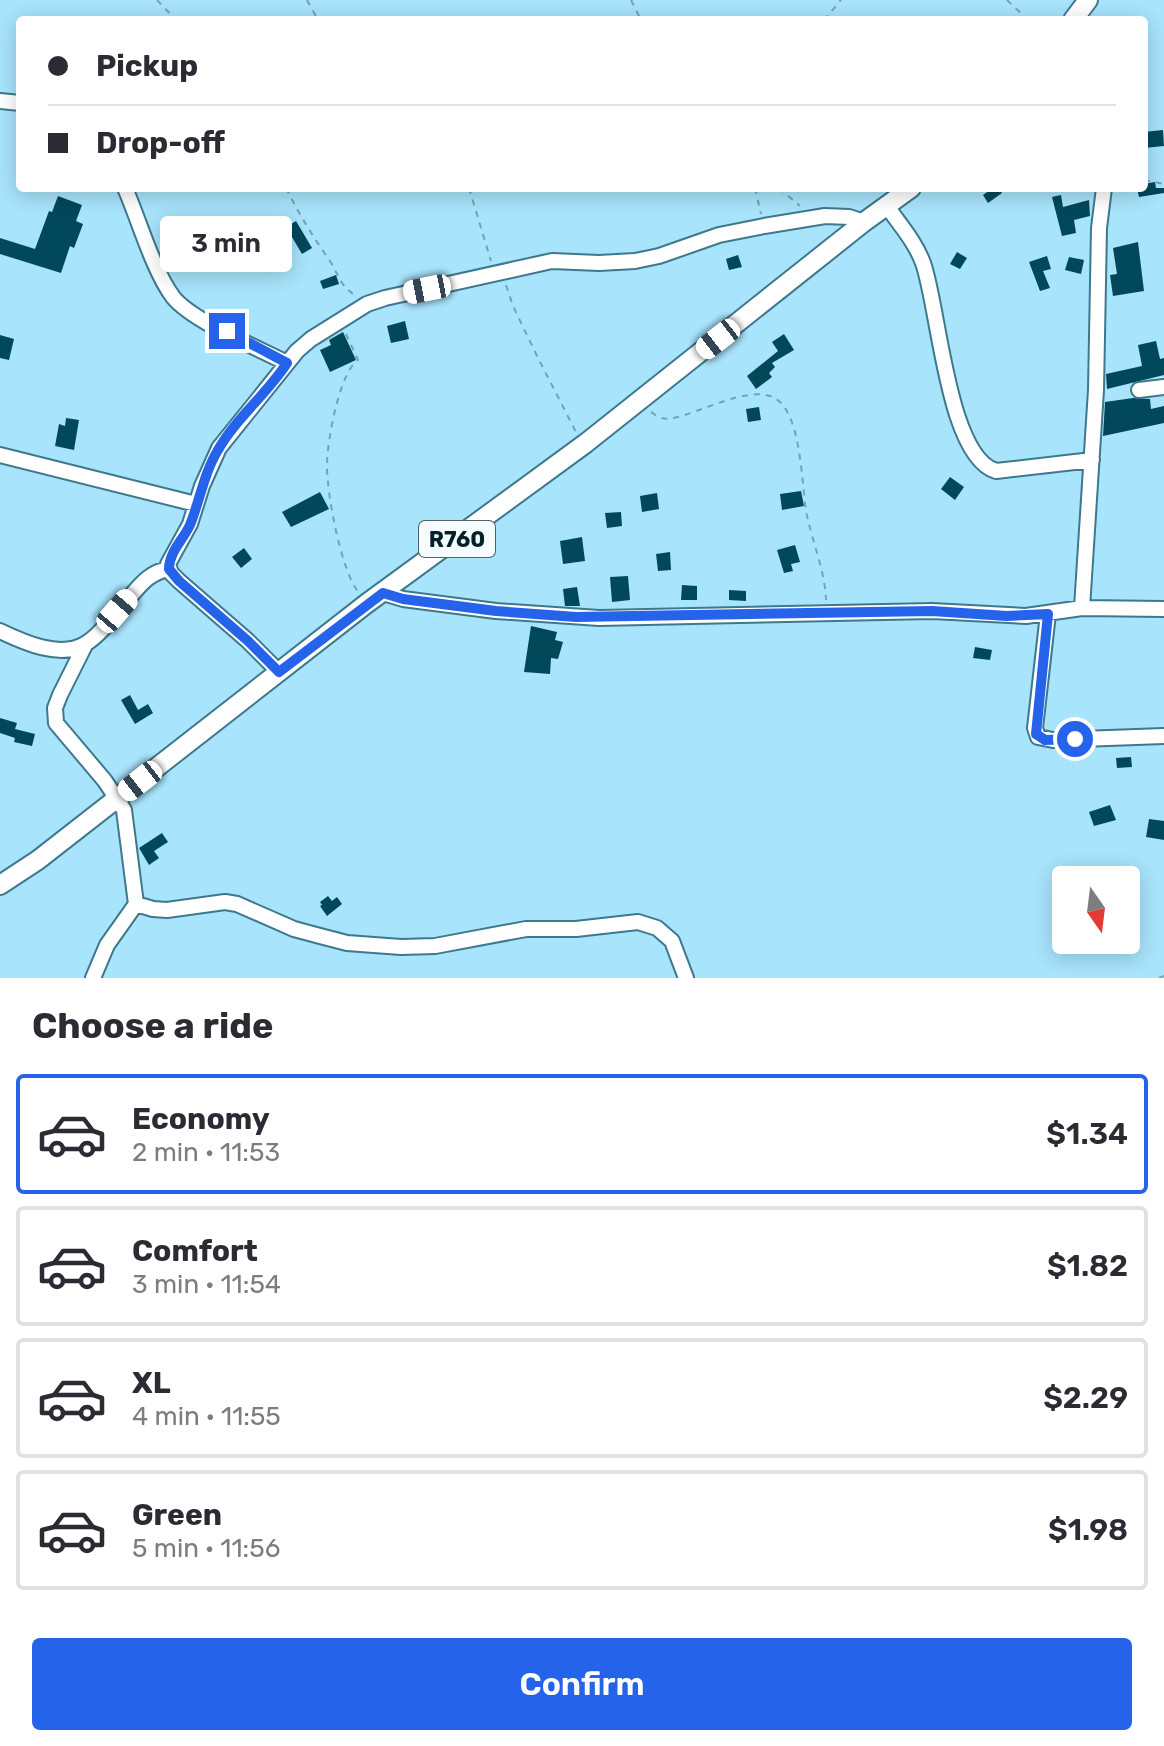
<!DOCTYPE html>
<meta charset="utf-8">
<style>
:root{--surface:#fff;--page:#f2f2f3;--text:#2b2b33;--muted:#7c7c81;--line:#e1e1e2;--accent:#2563eb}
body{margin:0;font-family:Rubik,sans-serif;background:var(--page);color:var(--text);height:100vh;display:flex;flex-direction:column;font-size:30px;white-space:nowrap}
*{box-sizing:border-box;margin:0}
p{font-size:26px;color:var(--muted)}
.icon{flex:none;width:44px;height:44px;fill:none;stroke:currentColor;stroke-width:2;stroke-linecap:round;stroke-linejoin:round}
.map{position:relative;height:978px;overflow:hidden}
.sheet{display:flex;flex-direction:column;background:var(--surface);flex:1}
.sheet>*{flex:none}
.hud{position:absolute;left:16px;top:16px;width:1132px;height:176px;border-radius:8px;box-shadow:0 4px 20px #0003;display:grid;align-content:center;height:176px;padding:0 32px;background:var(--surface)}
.needle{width:52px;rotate:166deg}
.buttons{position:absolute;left:1052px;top:866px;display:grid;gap:16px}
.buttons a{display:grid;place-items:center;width:88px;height:88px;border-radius:8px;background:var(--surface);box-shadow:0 4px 20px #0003;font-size:40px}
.end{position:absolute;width:36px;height:36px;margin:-18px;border:10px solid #2563eb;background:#fff;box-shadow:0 0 0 4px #fff}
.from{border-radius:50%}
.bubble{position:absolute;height:56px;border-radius:8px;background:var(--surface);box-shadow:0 4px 20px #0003;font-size:26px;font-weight:600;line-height:56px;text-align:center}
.car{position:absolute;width:24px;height:48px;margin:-24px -12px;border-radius:10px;box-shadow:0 0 6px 2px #0007;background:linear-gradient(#fff 24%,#345 0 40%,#fff 0 76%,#345 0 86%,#fff 0)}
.hud b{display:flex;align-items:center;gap:28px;height:76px;font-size:30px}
.hud b+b{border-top:2px solid var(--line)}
.hud i{width:20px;height:20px;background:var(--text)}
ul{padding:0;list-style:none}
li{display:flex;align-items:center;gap:24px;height:120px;margin:0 16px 12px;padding:0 16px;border:4px solid var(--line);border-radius:8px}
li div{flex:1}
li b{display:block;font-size:30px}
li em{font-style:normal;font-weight:600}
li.on{border-color:var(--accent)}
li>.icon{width:72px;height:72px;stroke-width:1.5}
h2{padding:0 32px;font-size:36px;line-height:96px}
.cta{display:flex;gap:16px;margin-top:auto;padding:16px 32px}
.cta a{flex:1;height:92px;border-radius:8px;background:var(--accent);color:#fff;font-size:32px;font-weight:600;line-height:92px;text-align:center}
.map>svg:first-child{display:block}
.building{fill:#01485b}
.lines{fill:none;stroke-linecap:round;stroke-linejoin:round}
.minor-casing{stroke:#3e788d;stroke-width:18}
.major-casing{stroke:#3e788d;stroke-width:22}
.path{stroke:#72a3b6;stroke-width:2;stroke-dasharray:6 6;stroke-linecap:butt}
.minor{stroke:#fff;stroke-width:14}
.major{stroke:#fff;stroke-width:18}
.route{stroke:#2563eb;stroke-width:10}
.labels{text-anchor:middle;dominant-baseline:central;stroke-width:8;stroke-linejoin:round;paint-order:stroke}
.shield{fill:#f6fcfe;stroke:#4e6168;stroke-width:2}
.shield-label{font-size:22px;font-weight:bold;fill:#061f28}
</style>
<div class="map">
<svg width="1164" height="978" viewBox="0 0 1164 978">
<rect width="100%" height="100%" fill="#a8e4fc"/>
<path class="building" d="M1163 130 1164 146 1144 148V132Z
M1155 182 1156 188H1164V193L1139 197 1137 188H1144V184Z
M993 188H998L1002 193 988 203 983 195Z
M1061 195 1063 207 1089 200 1090 216 1074 220 1076 233 1062 236 1052 197Z
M58 196 82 205 76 221 83 224 74 248 70 246 61 273 0 254V238L35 249 49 211 52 212Z
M296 221 312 248 302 254 286 227Z
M1138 242 1144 291 1113 296 1110 275 1117 274 1113 248Z
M957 252 967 258 960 269 950 264Z
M738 255 742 267 729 270 726 259Z
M1047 256 1051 269 1043 271 1050 288 1040 291 1029 262Z
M1069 257 1084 260 1081 274 1065 270Z
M336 275 339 284 323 289 320 281Z
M405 321 409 339 391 343 387 326Z
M343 332 356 360 330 372 320 350 331 345 329 340Z
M784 334 794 350 772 363 775 367 769 373 772 377 756 389 747 376 778 351 772 342Z
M0 335 14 339 9 360 0 358Z
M1156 341 1160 359 1164 358V375L1107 389 1106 374 1142 366 1138 345Z
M1133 398 1150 399 1151 409 1164 406V423L1103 436 1105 402Z
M759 407 761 420 748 422 746 409Z
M66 418 79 420 74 450 55 446 59 424 65 426Z
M950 477 964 487 955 500 941 489Z
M801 491 804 506 782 510 780 494Z
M320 492 329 509 291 527 282 512Z
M657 493 659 509 642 512 640 496Z
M621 512 622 526 607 528 605 513Z
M582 537 585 561 563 564 560 541Z
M795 545 800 562 791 564 793 571 784 573 777 550Z
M244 548 252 559 241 568 232 557Z
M670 552 671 570 658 571 656 554Z
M628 576 630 600 612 602 610 577Z
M682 585 697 586V600H681Z
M577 587 580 606H565L563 589Z
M729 590 746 591V601L729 600Z
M531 626 557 632 555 640 563 642 558 659 551 658 550 674 524 672Z
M975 647 992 650 990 660 973 658Z
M130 695 138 710 148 704 153 713 135 724 121 700Z
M0 718 17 723 15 729 35 734 32 746 14 742 15 738 0 733Z
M1131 757 1132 767 1117 768 1116 758Z
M1110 805 1116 820 1094 826 1089 812Z
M1149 819 1164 821V840L1146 837Z
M162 833 168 842 154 851 159 858 149 865 139 848Z
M328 896 332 901 337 897 342 904 327 916 320 906 322 905 320 902Z"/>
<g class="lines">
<defs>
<path id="minor" d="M0 101 20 103
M125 188C139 220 153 270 173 297 192 321 258 348 287 363
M887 206C899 224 915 241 923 263 939 307 947 456 996 471L1092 460
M1139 390 1164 387
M0 455 196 504
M383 593 403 599 496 611 599 618 932 611 1026 616 1082 608 1164 609
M1082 608 1096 390 1099 228 1104 188
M1048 614 1035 728 1038 737 1053 740 1164 736
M0 631C23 642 60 659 85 644 100 636 118 611 129 598 141 584 150 572 169 569
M85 645 60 695 55 708 56 723 105 781 124 810 136 904 107 945 93 978
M279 672 248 641 179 581 171 573 168 564 190 524 202 486 219 448 297 351 311 339 367 304 385 298 552 261 599 263 635 261 659 256 719 235 764 226 825 216 849 217 864 222
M136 904 153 909 167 910 225 902 237 904 294 929 320 936 347 943 401 947 435 946 526 929H576L638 922 657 928 672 941 686 978"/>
<path id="major" d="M1073 20 1088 0
M0 885 38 860 366 604 586 443 864 222 911 188"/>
</defs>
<use href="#minor" class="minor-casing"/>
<use href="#major" class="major-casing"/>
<path class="path" d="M157 0 176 20
M307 0 318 20
M631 0 641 20
M1007 0 1028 20
M824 20 841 0
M1144 180 1164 184
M286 188C299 214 313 237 330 261 341 279 338 283 357 297
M469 188 491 261
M755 188 761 214
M779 188 800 206
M506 285 513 306 537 356 577 434
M346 334 358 360C339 373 327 442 327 466 327 495 341 571 359 593
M651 412C654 414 658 417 662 418 681 424 739 386 770 396 803 406 801 488 807 516 813 543 825 572 826 600
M1159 978 1164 976"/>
<use href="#minor" class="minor"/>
<use href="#major" class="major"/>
</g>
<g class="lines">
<path class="route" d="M227 331 287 363C267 394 236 418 218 450 204 473 200 500 190 525 183 540 169 552 169 569L179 581 248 641 279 672 383 593 403 599 496 611 576 617 932 611 1007 616 1048 614 1036 734 1045 740 1075 739"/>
</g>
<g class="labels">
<rect class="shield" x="419" y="521" width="76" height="36" rx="6"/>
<g class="shield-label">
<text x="457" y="539">R760</text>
</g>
</g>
</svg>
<div class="buttons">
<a><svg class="needle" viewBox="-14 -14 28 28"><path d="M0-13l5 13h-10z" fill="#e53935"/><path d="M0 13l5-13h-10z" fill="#7c7c81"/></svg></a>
</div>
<i class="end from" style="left:1075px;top:739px"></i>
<i class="end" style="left:227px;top:331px"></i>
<div class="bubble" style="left:160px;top:216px;width:132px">3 min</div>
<i class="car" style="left:427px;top:289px;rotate:259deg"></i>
<i class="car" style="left:718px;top:339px;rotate:232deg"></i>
<i class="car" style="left:117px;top:611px;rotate:41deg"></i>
<i class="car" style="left:140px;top:781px;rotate:232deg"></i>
<div class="hud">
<b><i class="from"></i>Pickup</b>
<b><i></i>Drop-off</b>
</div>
</div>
<section class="sheet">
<h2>Choose a ride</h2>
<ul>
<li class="on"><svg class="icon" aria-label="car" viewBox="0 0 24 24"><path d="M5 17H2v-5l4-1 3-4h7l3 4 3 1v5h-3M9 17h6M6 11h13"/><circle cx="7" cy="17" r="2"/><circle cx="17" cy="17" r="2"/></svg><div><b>Economy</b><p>2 min · 11:53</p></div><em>$1.34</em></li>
<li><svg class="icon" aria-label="car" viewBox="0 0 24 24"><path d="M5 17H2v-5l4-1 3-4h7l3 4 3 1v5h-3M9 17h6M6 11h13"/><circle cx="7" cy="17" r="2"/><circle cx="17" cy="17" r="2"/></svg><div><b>Comfort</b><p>3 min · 11:54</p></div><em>$1.82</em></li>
<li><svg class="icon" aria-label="car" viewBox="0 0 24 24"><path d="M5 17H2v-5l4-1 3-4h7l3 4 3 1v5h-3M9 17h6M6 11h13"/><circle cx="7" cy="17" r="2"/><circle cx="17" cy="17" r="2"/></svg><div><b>XL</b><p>4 min · 11:55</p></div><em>$2.29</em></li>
<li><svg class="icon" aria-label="car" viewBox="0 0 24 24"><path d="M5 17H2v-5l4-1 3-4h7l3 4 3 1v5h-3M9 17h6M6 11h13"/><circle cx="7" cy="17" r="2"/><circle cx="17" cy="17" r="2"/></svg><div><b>Green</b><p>5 min · 11:56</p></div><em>$1.98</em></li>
</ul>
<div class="cta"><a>Confirm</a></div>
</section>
